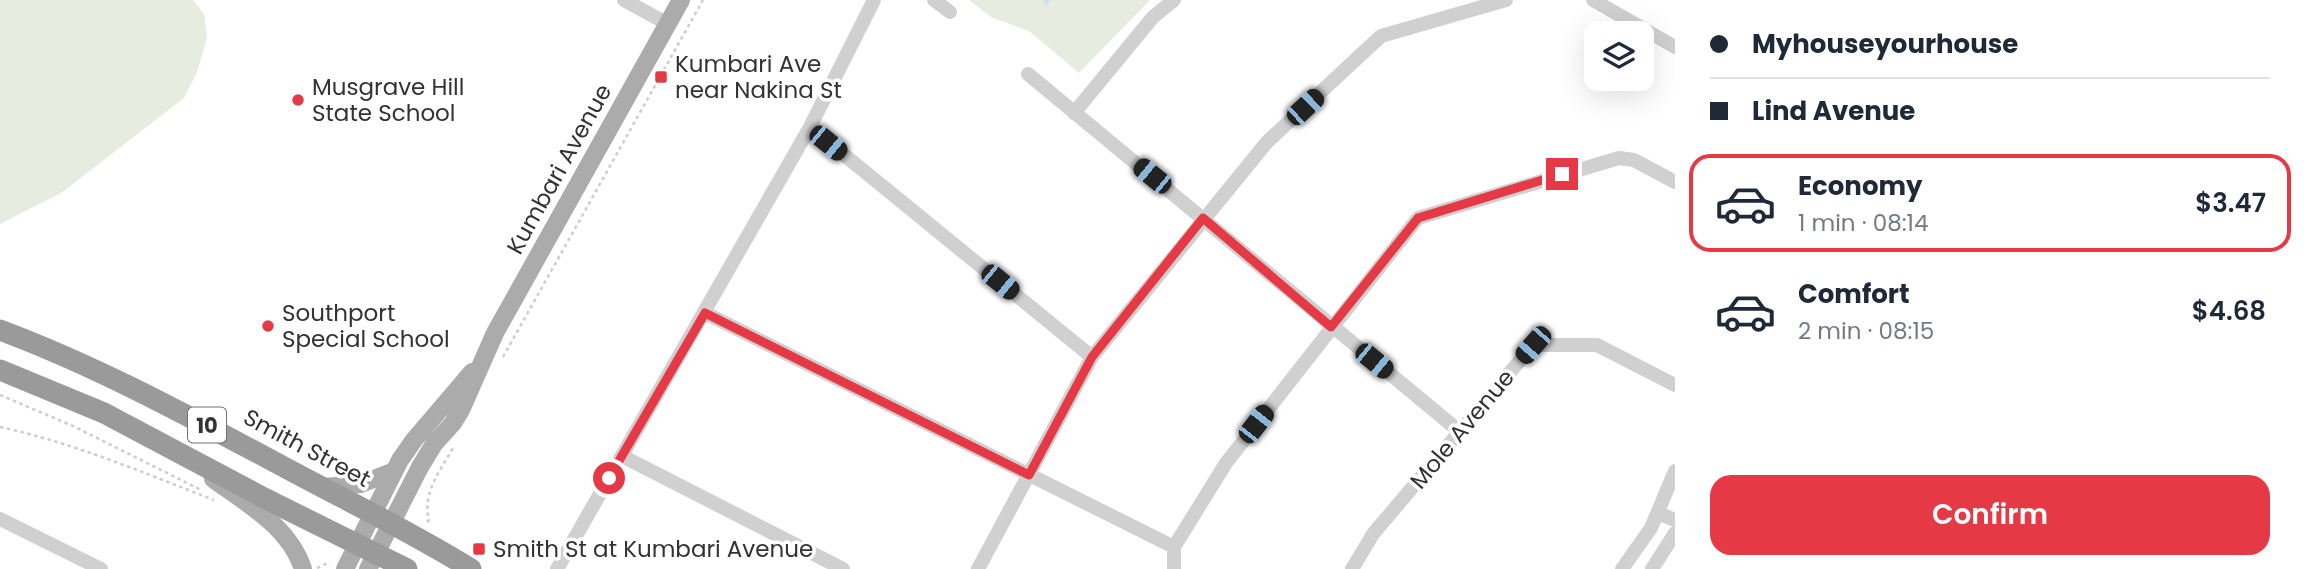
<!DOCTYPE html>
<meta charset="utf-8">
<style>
:root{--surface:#fff;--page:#f6f6f7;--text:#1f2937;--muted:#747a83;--line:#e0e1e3;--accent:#e63946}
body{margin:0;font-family:Poppins,sans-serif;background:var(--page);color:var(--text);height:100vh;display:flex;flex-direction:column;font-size:26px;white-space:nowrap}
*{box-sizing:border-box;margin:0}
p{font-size:23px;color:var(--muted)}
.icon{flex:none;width:38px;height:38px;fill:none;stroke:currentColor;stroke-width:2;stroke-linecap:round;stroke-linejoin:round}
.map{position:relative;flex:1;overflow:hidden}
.sheet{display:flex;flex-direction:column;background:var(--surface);width:630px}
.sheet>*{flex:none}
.guide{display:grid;align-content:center;height:154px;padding:0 35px;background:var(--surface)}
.buttons{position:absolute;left:1584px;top:21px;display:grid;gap:14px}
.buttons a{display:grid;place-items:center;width:70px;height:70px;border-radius:14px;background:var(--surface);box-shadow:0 7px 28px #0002;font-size:35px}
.end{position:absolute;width:32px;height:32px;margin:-16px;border:9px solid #e63946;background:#fff;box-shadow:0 0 0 4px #fff}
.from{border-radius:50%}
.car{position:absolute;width:21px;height:42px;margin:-21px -10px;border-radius:9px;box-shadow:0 0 5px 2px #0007;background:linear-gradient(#222 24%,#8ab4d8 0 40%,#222 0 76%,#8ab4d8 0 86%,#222 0)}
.guide b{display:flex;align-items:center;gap:24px;height:66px;font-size:26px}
.guide b+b{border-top:2px solid var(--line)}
.guide i{width:18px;height:18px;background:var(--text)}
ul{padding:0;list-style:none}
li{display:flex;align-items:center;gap:21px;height:98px;margin:0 14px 10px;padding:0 21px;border:4px solid transparent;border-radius:21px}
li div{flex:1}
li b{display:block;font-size:26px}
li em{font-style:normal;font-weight:600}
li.selected{border-color:var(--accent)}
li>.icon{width:63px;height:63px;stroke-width:1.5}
.button{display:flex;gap:14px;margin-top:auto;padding:14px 35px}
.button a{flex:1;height:80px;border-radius:21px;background:var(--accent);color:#fff;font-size:28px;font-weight:600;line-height:80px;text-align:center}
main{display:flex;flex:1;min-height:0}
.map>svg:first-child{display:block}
.green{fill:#e6ecdf}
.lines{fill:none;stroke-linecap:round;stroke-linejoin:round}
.stream{stroke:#cfe2ee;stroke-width:4.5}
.path{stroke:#cdcdcd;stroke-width:2.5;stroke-dasharray:3.5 3.5;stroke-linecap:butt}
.minor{stroke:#d0d0d0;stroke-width:14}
.major{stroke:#ababab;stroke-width:18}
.highway{stroke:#9a9a9a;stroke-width:21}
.route{stroke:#e63946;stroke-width:9}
.poi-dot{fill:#e63946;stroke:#fff;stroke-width:2.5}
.labels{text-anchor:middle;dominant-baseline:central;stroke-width:7;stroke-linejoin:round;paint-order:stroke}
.shield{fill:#fff;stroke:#707070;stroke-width:2}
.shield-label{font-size:21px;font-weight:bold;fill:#333}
.poi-label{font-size:23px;fill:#333;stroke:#fff;text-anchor:start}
.street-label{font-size:23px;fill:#333;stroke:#fff}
</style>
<main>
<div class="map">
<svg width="1675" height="569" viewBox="0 0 1675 569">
<rect width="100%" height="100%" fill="#fff"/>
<path class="green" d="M0 0H193L204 14 207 36 198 70 184 98 61 193 0 224Z
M969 0H1150L1079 73 1029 31 991 17Z"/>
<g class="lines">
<path class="stream" d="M1046 3 1048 0"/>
<path class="path" d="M503 357 703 0
M0 395 73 426 201 490
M0 427C74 443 144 473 214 500
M427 522 429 520C422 492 441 470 454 446
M317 568 330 562"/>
<path class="minor" d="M624 0 668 24
M934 0 950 12
M1593 0 1675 47
M1028 74 1459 431
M1074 113 1153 17 1174 0
M810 127 1092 357
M705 313 1174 547
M622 456 843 569
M1658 513 1675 520
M0 519 101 569
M557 569 810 127 874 0
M978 569 1092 357 1267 142 1381 36 1506 0
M1174 569V547L1226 463 1418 218 1619 158 1634 160 1675 182
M1352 569 1373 534 1533 345H1597L1675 385
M1622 569 1651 528 1675 471
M1652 569 1675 533"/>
<path class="major" d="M213 479C247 504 289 526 303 569
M323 487 361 484 394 471
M345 569 400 460 414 440 472 372
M368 569 420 467 434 444 453 423 461 410 495 333 681 0"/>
<path class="highway" d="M0 330C99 367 190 417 284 467 347 501 410 531 471 569
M0 370 104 413 266 499 407 569"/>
</g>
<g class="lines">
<path class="route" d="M609 478 705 313 1029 475 1092 357 1203 218 1331 327 1418 218 1562 174"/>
</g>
<g class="poi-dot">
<rect x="654" y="70" width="14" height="14" rx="3.5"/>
<circle cx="298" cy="100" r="7"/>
<circle cx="268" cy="326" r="7"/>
<rect x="472" y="542" width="14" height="14" rx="3.5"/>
</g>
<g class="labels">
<rect class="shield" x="188" y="407.5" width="38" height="35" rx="5"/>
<g class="shield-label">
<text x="207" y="425">10</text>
</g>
<g class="poi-label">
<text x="675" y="64">Kumbari Ave<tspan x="675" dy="26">near Nakina St</tspan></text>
<text x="312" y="87">Musgrave Hill<tspan x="312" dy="26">State School</tspan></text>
<text x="282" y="313">Southport<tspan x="282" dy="26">Special School</tspan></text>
<text x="493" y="549">Smith St at Kumbari Avenue</text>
</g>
<g class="street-label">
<text transform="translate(559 169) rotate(-61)">Kumbari Avenue</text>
<text transform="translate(1462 429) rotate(-50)">Mole Avenue</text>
<text transform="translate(307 448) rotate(28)">Smith Street</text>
</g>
</g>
</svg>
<div class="buttons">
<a><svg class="icon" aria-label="layers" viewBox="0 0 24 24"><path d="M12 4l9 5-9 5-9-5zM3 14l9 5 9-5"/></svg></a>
</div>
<i class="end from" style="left:609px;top:478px"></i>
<i class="end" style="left:1562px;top:174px"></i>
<i class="car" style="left:1305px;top:107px;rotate:47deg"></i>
<i class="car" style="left:828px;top:143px;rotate:129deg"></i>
<i class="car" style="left:1152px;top:176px;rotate:309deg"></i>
<i class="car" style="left:1000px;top:282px;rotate:129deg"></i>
<i class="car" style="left:1533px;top:345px;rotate:221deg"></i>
<i class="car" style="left:1374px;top:361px;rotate:129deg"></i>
<i class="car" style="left:1256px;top:424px;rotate:38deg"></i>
</div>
<section class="sheet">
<div class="guide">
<b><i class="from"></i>Myhouseyourhouse</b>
<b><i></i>Lind Avenue</b>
</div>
<ul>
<li class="selected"><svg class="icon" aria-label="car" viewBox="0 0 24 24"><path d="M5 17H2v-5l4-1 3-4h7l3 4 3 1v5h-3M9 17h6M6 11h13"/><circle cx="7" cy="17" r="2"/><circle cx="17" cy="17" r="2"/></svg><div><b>Economy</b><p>1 min · 08:14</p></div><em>$3.47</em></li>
<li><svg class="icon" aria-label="car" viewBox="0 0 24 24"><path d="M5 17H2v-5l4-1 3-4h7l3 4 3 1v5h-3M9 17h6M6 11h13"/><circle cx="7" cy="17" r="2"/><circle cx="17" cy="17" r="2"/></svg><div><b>Comfort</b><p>2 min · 08:15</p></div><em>$4.68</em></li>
</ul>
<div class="button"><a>Confirm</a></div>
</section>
</main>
